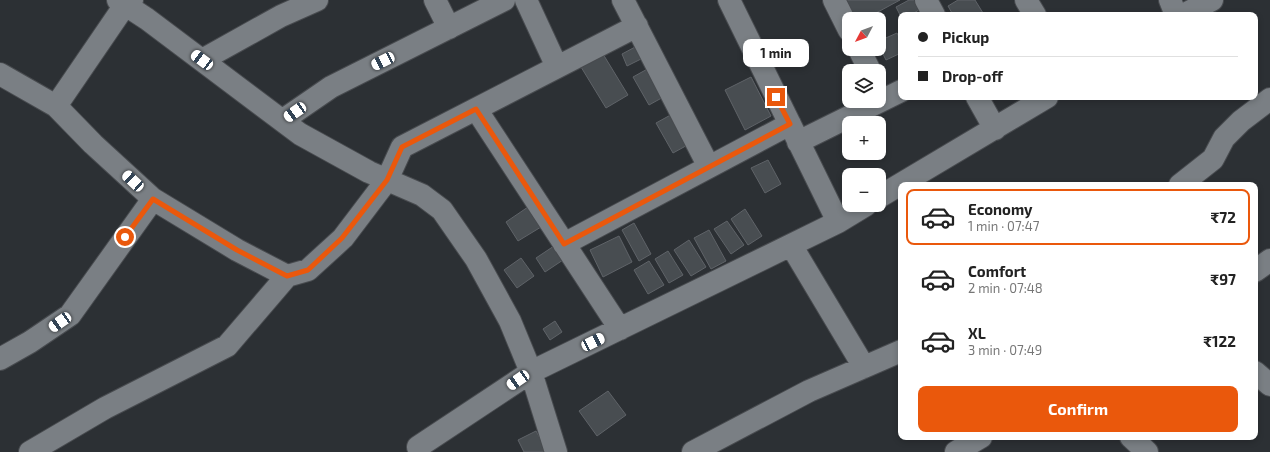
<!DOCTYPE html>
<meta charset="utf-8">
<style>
:root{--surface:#fff;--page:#f6f6f6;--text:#222;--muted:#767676;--line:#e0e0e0;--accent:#ea580c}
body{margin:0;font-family:"Exo 2",sans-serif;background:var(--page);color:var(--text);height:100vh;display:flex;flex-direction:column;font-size:15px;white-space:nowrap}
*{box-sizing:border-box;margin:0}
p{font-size:13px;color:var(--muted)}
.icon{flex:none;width:22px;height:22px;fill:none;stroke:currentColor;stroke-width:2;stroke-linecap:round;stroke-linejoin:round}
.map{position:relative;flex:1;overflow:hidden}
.sheet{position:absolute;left:898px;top:182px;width:360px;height:258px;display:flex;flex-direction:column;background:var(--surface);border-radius:8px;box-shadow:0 2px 6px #0003}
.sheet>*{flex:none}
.hud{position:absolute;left:898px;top:12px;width:360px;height:88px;border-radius:8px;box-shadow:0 2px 6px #0003;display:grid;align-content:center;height:88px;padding:0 20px;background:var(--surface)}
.needle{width:26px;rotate:229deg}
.buttons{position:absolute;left:842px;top:12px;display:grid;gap:8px}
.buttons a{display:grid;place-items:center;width:44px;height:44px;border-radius:8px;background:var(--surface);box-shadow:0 2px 6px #0003;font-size:20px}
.end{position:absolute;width:18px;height:18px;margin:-9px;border:5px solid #ea580c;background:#fff;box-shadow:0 0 0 2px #fff}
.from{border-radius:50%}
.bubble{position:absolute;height:28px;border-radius:8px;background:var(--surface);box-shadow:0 2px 6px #0003;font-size:13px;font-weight:700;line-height:28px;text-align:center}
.car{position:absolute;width:12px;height:24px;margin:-12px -6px;border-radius:5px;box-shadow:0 0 3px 1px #0007;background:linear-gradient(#fff 24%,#345 0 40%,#fff 0 76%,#345 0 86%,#fff 0)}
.hud b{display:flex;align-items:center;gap:14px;height:38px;font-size:15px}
.hud b+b{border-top:1px solid var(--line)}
.hud i{width:10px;height:10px;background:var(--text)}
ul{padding:7px 0 0;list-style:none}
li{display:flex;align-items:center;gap:12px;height:56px;margin:0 8px 6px;padding:0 12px;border:2px solid transparent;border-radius:8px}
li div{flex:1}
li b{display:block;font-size:15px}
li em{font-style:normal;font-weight:700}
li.current{border-color:var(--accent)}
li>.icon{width:36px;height:36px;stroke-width:1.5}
.cta{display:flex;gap:8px;margin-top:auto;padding:8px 20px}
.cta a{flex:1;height:46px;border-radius:8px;background:var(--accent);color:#fff;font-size:16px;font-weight:700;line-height:46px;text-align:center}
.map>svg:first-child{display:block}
.building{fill:#484d51;stroke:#5f6368}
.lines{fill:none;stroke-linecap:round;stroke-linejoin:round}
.minor-casing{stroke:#484b4f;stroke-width:24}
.minor{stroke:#7a7f84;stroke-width:22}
.route{stroke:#ea580c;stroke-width:5}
</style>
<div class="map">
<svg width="1270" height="452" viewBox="0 0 1270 452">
<rect width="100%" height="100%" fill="#2c3034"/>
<path class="building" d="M843 0H900L865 19H854Z
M909 0H916L921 9 910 15H901V17L896 7Z
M958 0H975L983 13 980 15H953L948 6Z
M897 33 901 41V53L886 60 879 46V41Z
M637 46 643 58 627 66 622 54Z
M603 54 628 95 606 108 581 67Z
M651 67 667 95 649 105 633 77Z
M751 77 771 116 745 130 725 90Z
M676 112 693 142 673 153 656 123Z
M768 160 781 184 765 193 751 168Z
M528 207 541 227 518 241 506 222Z
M745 209 762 236 748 245 731 219Z
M727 221 744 245 731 254 714 229Z
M634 223 651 254 639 261 622 230Z
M709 230 726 261 711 269 694 238Z
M619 236 632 262 603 277 590 250Z
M689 240 706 267 691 276 674 250Z
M554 246 563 260 545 272 536 258Z
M668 251 683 275 669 283 655 259Z
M521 258 534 276 517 288 504 270Z
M649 261 664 285 648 294 634 270Z
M555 321 562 332 550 340 543 329Z
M608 391 626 415 597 436 579 411Z
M536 431 547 451 544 452H524L518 440Z"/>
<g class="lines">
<defs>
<path id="minor" d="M118 0 147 19 300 134 369 172 422 195 442 210 476 259 510 321 531 372 556 452
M435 0 449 28
M526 0 557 67
M623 0 709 167
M729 0 838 222
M834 0 849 30
M926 0 934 15
M1026 0 1035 15
M1170 0 1176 15
M1183 15 1212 0
M859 49 870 71
M202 60 281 16 317 0
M0 74 56 106 93 144 153 199 237 250 287 276 308 270 343 238 387 180 402 147 637 26
M977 97 995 129
M56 106 125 5 132 0
M476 109 620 329
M283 120 331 87 504 0
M798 142 901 91
M1180 185 1213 159 1224 138 1241 121 1270 99
M879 197 1047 97
M564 244 790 124
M791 245 864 367
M1255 271 1270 260
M0 359 30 342 70 315 153 199
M1255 372 1270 385
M1131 437 1147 452
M418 447 531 372 838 222 866 205
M30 452 105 408 227 346 287 276
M693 452 809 391 901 351
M956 452 981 437"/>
</defs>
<use href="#minor" class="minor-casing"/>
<use href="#minor" class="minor"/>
</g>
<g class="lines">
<path class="route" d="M125 237 153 199 237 250 287 276 308 270 342 238 387 180 402 147 476 109 564 244 790 124 776 97"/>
</g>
</svg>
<div class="buttons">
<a><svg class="needle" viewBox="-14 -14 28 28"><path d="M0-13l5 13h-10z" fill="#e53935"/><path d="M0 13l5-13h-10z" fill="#767676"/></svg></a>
<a><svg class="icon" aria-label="layers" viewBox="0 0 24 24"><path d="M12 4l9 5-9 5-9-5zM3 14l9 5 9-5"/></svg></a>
<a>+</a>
<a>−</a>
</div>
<i class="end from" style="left:125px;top:237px"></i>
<i class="end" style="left:776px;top:97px"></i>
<div class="bubble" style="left:743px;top:39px;width:66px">1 min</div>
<i class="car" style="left:202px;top:60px;rotate:307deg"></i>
<i class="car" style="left:383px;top:61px;rotate:244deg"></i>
<i class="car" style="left:295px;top:112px;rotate:235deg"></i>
<i class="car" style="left:133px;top:181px;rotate:313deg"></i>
<i class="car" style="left:60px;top:322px;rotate:236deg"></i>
<i class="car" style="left:593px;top:342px;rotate:64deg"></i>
<i class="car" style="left:518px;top:380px;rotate:236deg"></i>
<div class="hud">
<b><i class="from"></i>Pickup</b>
<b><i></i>Drop-off</b>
</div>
<section class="sheet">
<ul>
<li class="current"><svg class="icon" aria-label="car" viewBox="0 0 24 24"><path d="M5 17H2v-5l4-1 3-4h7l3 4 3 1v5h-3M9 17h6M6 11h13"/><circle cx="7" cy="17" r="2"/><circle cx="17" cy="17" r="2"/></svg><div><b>Economy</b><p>1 min · 07:47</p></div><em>₹72</em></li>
<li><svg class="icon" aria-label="car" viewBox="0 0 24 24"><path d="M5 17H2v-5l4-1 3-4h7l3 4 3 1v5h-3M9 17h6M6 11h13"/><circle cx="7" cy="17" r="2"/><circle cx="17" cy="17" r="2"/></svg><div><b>Comfort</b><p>2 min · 07:48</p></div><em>₹97</em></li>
<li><svg class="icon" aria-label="car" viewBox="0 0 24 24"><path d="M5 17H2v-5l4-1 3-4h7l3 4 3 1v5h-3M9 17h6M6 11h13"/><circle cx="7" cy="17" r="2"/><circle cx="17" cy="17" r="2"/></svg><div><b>XL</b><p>3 min · 07:49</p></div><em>₹122</em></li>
</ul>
<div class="cta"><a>Confirm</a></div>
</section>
</div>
